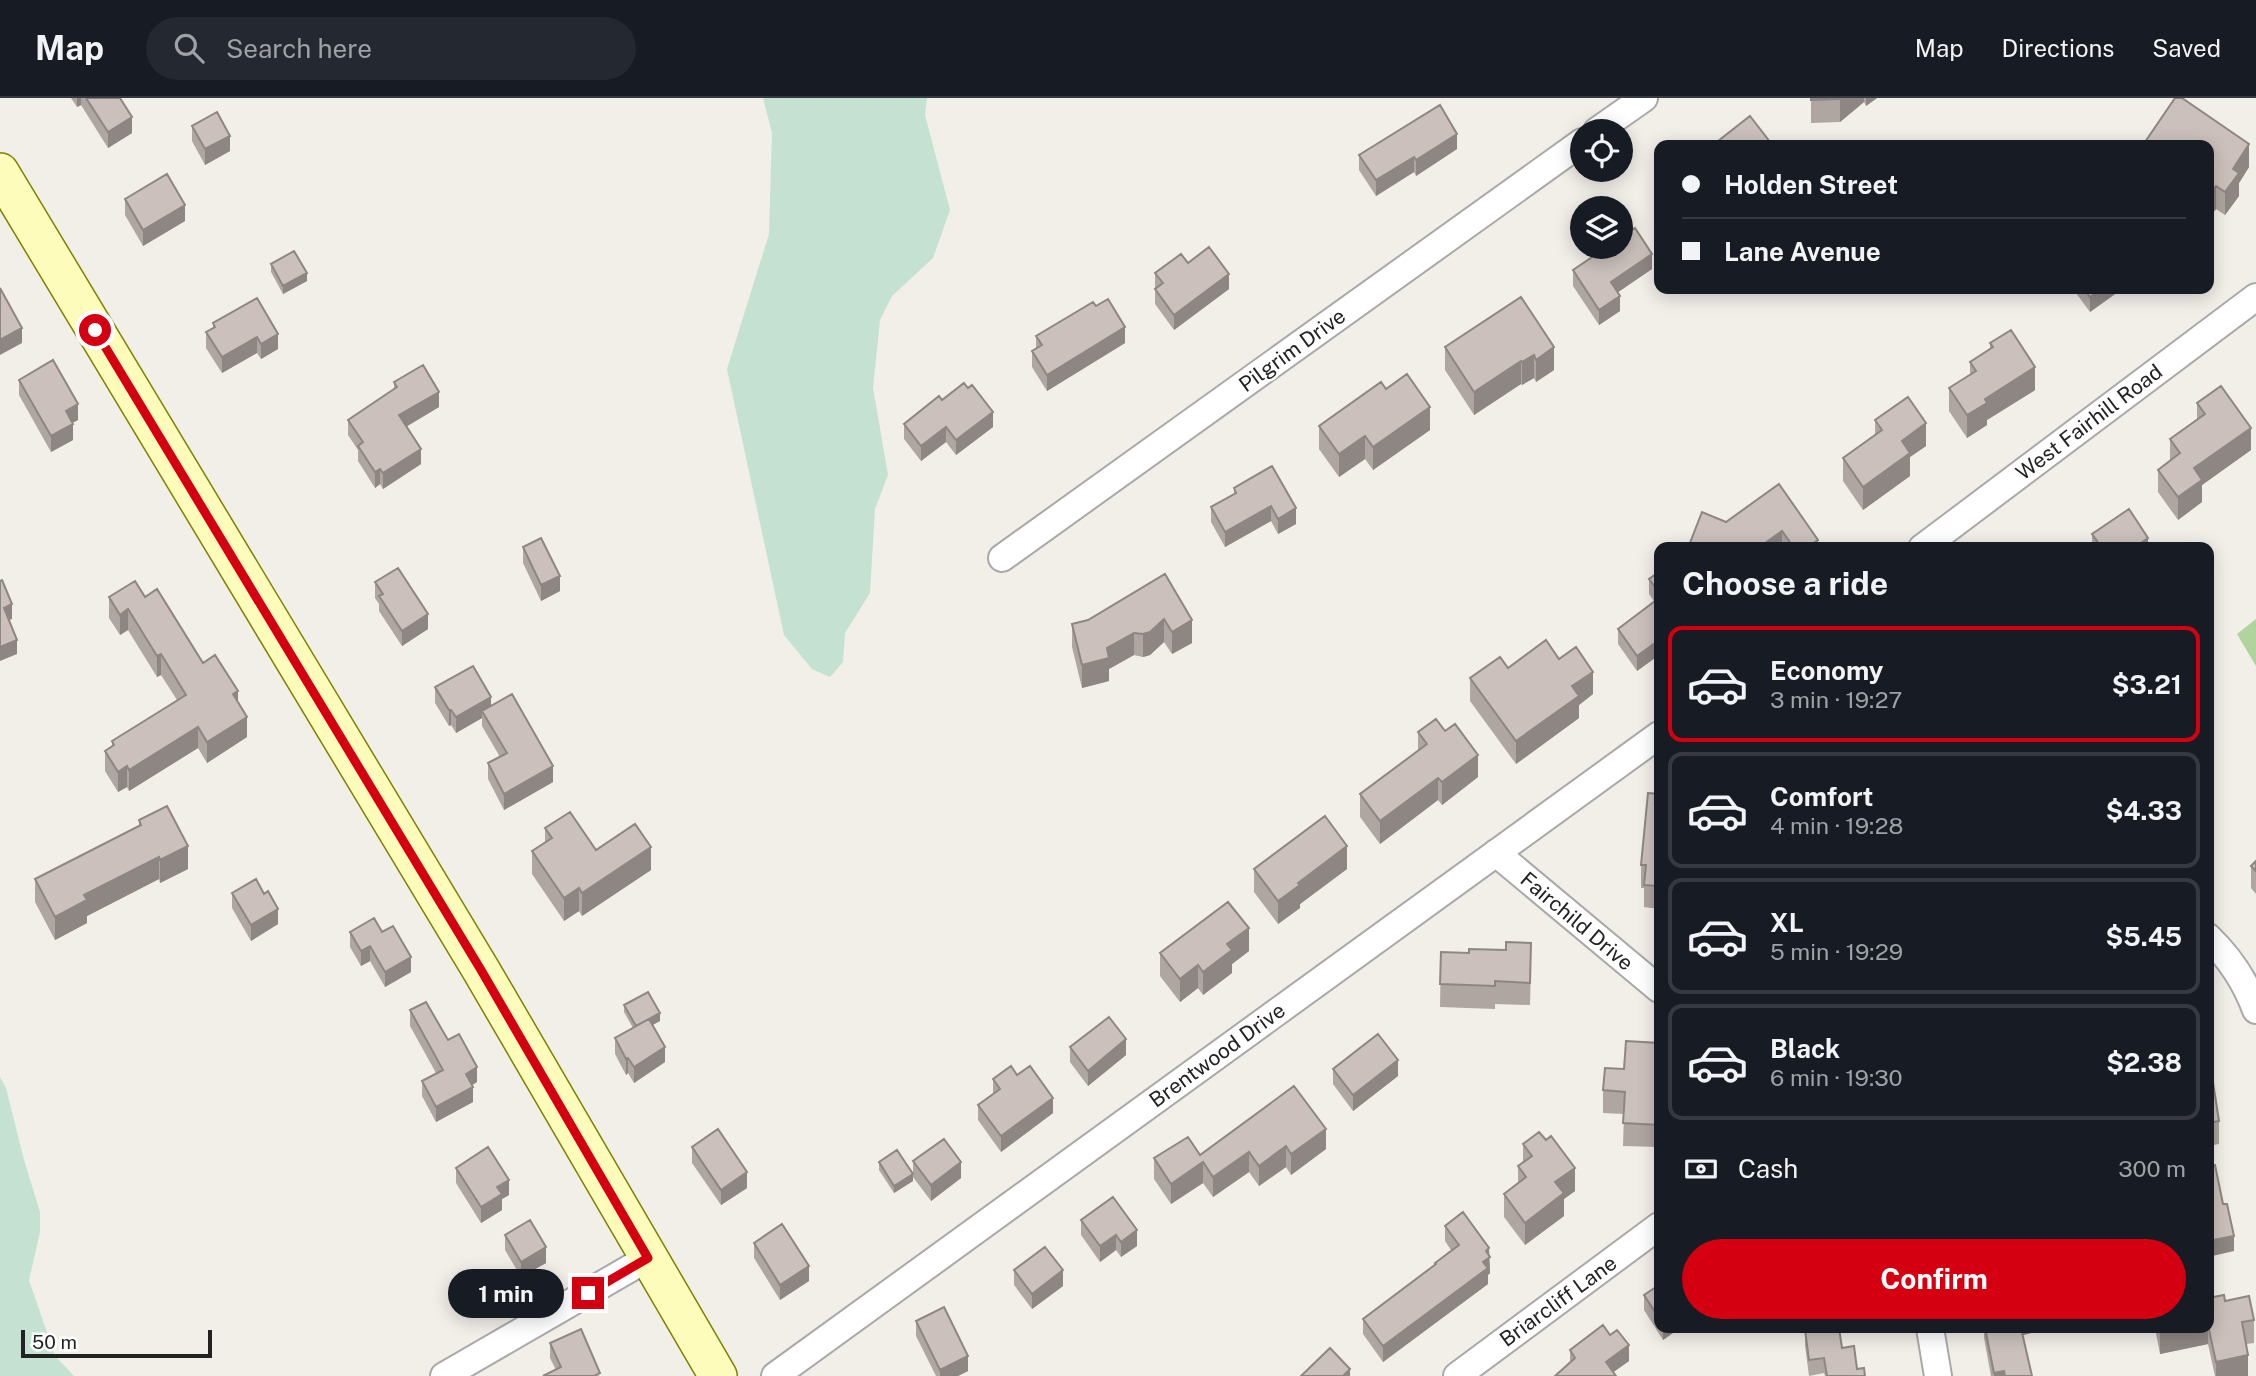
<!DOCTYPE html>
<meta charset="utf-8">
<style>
:root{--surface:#171b24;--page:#242831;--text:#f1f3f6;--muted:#9ea1a6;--line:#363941;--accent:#d40011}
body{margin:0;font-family:"Public Sans",sans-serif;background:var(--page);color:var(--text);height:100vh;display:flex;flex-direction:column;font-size:26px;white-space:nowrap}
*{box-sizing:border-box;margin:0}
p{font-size:23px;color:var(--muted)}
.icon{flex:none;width:38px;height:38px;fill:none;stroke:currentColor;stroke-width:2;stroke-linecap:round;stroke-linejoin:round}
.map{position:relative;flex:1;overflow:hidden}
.sheet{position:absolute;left:1654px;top:444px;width:560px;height:791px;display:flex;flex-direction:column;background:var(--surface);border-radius:14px;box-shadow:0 4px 18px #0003}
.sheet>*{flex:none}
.banner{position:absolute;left:1654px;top:42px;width:560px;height:154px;border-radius:14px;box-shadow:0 4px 18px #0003;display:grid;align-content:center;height:154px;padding:0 28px;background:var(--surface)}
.controls{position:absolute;left:1570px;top:21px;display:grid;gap:14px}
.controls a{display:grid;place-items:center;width:63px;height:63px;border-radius:50%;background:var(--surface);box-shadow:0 4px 18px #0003;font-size:35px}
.scale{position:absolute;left:21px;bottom:18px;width:191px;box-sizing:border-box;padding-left:7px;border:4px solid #222;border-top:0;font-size:19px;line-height:24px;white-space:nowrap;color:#222;-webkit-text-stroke:5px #fff;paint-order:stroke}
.end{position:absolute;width:32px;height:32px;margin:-16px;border:9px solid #d40011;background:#fff;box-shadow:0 0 0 4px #fff}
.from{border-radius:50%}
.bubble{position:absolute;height:49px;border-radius:24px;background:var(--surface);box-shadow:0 4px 18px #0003;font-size:23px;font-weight:700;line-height:49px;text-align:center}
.banner b{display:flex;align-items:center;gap:24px;height:66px;font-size:26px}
.banner b+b{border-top:2px solid var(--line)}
.banner i{width:18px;height:18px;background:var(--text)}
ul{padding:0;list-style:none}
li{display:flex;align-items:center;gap:21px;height:116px;margin:0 14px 10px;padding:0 14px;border:4px solid var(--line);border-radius:14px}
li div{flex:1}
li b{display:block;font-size:26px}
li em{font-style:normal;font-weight:700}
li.current{border-color:var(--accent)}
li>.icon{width:63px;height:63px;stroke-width:1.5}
h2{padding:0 28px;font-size:32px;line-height:84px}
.pay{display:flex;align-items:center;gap:18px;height:77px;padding:0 28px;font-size:26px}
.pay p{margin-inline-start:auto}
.cta{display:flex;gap:14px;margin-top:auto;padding:14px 28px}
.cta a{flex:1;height:80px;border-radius:42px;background:var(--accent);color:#fff;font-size:28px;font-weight:700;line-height:80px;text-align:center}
header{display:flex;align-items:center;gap:42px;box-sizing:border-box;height:98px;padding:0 35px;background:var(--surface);border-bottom:2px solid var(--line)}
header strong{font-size:33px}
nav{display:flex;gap:38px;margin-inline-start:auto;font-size:24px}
.search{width:490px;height:63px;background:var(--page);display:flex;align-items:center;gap:18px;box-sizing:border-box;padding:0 24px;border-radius:38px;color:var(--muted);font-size:26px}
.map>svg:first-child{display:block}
.forest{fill:#b0d49b}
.wetland{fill:#c4e1d2}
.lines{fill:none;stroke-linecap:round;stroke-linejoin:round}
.street-casing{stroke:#a9a9a9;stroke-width:30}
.secondary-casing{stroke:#7e8200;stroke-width:40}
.street{stroke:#fff;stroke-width:26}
.secondary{stroke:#fefcbb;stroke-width:37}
.wall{fill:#afa5a1}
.shaded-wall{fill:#8e8683}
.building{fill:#cbc0bb;stroke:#8e8683;stroke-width:2}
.route{stroke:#d40011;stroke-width:9}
.labels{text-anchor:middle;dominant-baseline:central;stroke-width:5;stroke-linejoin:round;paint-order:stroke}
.street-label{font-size:21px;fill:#222;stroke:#fff}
</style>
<header>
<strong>Map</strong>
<div class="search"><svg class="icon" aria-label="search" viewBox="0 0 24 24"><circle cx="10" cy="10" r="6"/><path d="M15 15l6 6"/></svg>Search here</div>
<nav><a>Map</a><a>Directions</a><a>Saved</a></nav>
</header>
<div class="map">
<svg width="2256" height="1278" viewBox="0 0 2256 1278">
<rect width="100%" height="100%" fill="#f2eee8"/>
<path class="forest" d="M2256 521V568L2237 536Z"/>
<path class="wetland" d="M763 0H927L925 17 950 112 933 160 892 198 880 222 873 290 888 377 875 411 870 495 845 535 843 564 830 579 812 571 784 537 727 271 769 136 772 35Z
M0 979 6 990 24 1062 40 1114V1134L29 1182 55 1258 74 1278H0Z"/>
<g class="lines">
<defs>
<path id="street" d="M1597 33 1644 0
M1922 450 2256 199
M1002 460 1582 44
M1496 755 1659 891
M2208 839C2229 859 2246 885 2256 912
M1930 1230 1938 1278
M444 1278 648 1160
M775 1278 1659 637
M1457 1278 1659 1128"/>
<path id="secondary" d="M0 74 481 872 718 1278"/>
</defs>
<use href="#street" class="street-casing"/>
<use href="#secondary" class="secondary-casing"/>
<use href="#street" class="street"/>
<use href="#secondary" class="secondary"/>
</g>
<path class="wall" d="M71 0H120L132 35 108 50 81 7 77 9Z
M1811 0H1877L1866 8 1864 4 1840 24 1811 25Z
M192 28 230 53 205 67 192 43Z
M2208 47 2249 69 2239 85V98L2225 117 2216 111 2211 117 2208 115Z
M1457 51 1416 78 1414 74 1376 98 1359 72V57Z
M125 101 185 123 143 148 125 117Z
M1188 165 1229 191 1174 232 1155 206V175Z
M271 166 307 183 283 196 271 174Z
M1652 171 1618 194 1620 213 1599 227 1573 188V172Z
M2073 191H2122L2090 214Z
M1521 199 1554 272 1536 284 1534 280 1522 287 1521 286 1474 317 1445 272V249Z
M257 200 278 251 261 261 257 255 222 275 206 250V234L213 230V225Z
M1096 208 1125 245 1047 293 1032 269V253L1036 251V238Z
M1990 245 2035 292 1987 322V327L1967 340 1949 313V290L1970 277V264L1990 251Z
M19 282 78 322 72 325 73 342 51 354 19 297Z
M394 284 439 309 407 328 421 366 383 391 380 386 375 390 358 363V352L348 337V322L394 291Z
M968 290 993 329 956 357 946 344 921 363 904 341V326L942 302Z
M1386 291 1430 332 1373 372 1365 361 1339 379 1319 351V328Z
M2197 305 2251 352 2202 387V404L2178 422 2158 394V372L2170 363V341L2197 322Z
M1875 322 1926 348 1910 359V378L1863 412 1843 383V360L1875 337Z
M1272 368 1296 426 1278 436 1271 423 1225 449 1211 424V409L1234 396V390Z
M1779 386 1818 450H1688L1726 424Z
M2092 436 2148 450H2092Z
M523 449 560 493 541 503 523 465Z
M1659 474V557L1637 573 1618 546V531L1654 503 1649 496V481Z
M1165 476 1192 545 1172 556 1164 544 1150 557 1143 559 1134 557 1109 571V583L1082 590 1072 549V526L1088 522Z
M375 484 428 531 402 548 379 513V506L375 500Z
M109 499H145L238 603 247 639 207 665 198 650 129 693 127 689 118 694 105 673V653L112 648V643L177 602 161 577 157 579 128 532 120 537 109 520Z
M1559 561 1593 596 1579 607V620L1516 666 1470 603V580L1508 570Z
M435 589 491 608 553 684 504 712 488 681V665L500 659 482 628V620L456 635 451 627 449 628 435 605Z
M1445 633 1478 679 1442 707 1438 702 1380 746 1360 719V696L1418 653V634Z
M1659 696V811L1644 809V790H1641V767Z
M139 722 188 771 160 785 159 781 87 818V825L55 842 35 804V781L139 728Z
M545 730 596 752 651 772 582 818 579 813 564 823 532 776V753L545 744Z
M2256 763V796L2251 790V768Z
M1254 771H1347L1300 806V810L1278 826 1254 794Z
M232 795 264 796 278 826 251 843 232 810Z
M350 834H382L411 874 385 889 370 863 361 868 350 849Z
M1506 852 1531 868 1530 907 1495 906V911L1440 909 1441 854 1469 855Z
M1249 853 1232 866V875L1203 897 1198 890 1180 904 1160 878V855Z
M624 907 660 923 652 927 665 964 634 985 628 975 626 977 615 956V940L633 930 624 914Z
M410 912 448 942 477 984 472 987 473 1004 436 1024 422 998V983L436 975 410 928Z
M1659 945V1049L1623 1048 1624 1016 1603 1015V992L1624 971Z
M1070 949 1126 957 1088 988 1070 964Z
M2208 952 2219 1023V1046L2208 1048Z
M1333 971 1398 978 1353 1013 1333 986Z
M1017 977 1053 1015 1001 1054 978 1022V1007L993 996V981Z
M1294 988 1326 1051 1291 1077 1286 1069 1259 1088 1249 1074 1213 1099 1203 1085 1171 1106 1154 1081V1060L1200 1057Z
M1523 1046 1575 1093 1564 1101V1118L1525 1147 1504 1119V1096L1518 1085V1068L1523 1065Z
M692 1049 747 1090 721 1107 692 1065Z
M913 1063 961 1080 931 1103 913 1079Z
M879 1064 913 1083 894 1095 879 1072Z
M456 1070 509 1097 502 1101V1112L481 1125 456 1085Z
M1081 1122 1137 1132V1148L1121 1159 1116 1152 1100 1164 1081 1137Z
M1445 1128 1489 1158 1490 1175 1488 1177V1186L1383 1264 1363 1236V1221L1435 1168V1165L1451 1152 1445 1143Z
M505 1137 546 1165 521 1179 505 1152Z
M754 1145 809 1183 780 1202 754 1160Z
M1014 1172 1063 1188 1032 1211 1014 1187Z
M1659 1187V1230H1680L1663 1242 1644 1212V1197Z
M2208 1200 2225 1203 2254 1222V1245L2246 1246 2248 1278H2215L2208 1246 2160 1256 2155 1230H2208Z
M916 1223 968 1273 958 1278H936L916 1238Z
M1984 1230H2031V1235L2023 1237 2032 1278H1991L1984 1240Z
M1805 1232 1842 1250 1857 1271 1865 1278H1825L1824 1275 1809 1278 1805 1247Z
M550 1245 600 1278 556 1272 550 1260Z
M1570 1252 1629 1263 1613 1274 1570 1265Z"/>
<path class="shaded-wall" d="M77 0H81V7L77 9Z
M1841 0H1864V4L1840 24V1Z
M1866 0H1877L1866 8Z
M132 19V35L108 50V34Z
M1457 36V51L1416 78V62Z
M230 38V53L205 67V51Z
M2249 46V69L2239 85V98L2225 117V94L2233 71Z
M1414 59V74L1376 98V82Z
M2216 88V111L2211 117V94Z
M185 107V123L143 148V132Z
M1652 156V171L1611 199V184Z
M307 175V183L283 196V188Z
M1229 176V191L1174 232V217Z
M2101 191H2122L2090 214V199Z
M1620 198V213L1599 227V212Z
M1125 229V245L1047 293V277Z
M22 230V245L0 257V242Z
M278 236V251L261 261V246Z
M257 239V255L222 275V259Z
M1554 249V272L1536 284V262Z
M1534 257V280L1522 287V264Z
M1521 263V286L1474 317V294Z
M2035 269V292L1987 322V327L1967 340V317L1985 301Z
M439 294V309L399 333V317Z
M78 306V322L66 328V313Z
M1430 309V332L1373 372V349Z
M993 314V329L956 357V342Z
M1926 325V348L1910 359V378L1863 412V389L1902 343Z
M73 326V342L51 354V338Z
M946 329V344L921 363V348Z
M2251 330V352L2202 387V404L2178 422V399L2194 370Z
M1365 338V361L1339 379V356Z
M421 351V366L383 391V375Z
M380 371V386L375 390V374Z
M1271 408V423L1225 449V434Z
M1296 410V426L1278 436V421Z
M1782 433V450H1758Z
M2148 440V450H2134Z
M1818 442V450H1806Z
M560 478V493L541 503V487Z
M12 506V521L4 524V510Z
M128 511V532L120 537V517Z
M428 516V531L402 548V533Z
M1164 521V544L1150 557 1143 559V536Z
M1192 522V545L1172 556V534Z
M1134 535V557L1109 571V583L1082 590V567L1107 550Z
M17 542V556L0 563V549Z
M1659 542V557L1637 573V558Z
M161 556V577L157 579V558Z
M1593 574V596L1579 607V620L1516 666V643L1572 588Z
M238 593V614L233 596Z
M491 599V614L482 613V620L456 635V619Z
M449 612H451V627L449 628Z
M247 619V639L207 665V644Z
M198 629V650L129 693V672Z
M1478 657V679L1442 707V684Z
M127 668V689L118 694V674Z
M553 668V684L504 712V696Z
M1438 680V702L1380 746V723Z
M188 748V771L160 785V762Z
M1347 748V771L1300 806V810L1278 826V803L1298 785Z
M651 749V772L582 818V795Z
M159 759V781L87 818V825L55 842V819L84 797Z
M579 790V813L564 823V800Z
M278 811V826L251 843V827Z
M1249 830V853L1232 866V875L1203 897V874L1227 846Z
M370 848V863L361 868V853Z
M411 859V874L385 889V874Z
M1198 867V890L1180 904V881Z
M660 915V923L636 936V928Z
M1126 941V957L1088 988V973Z
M665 949V964L634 985V969Z
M628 960V975L626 977V961Z
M1398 962V978L1353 1013V997Z
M477 969V984L466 991V976Z
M473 989V1004L436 1024V1009Z
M1053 1000V1015L1001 1054V1038Z
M1326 1031V1051L1291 1077V1056Z
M1286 1048V1069L1259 1088V1068Z
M1249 1054V1074L1213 1099V1079Z
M961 1064V1080L931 1103V1087Z
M1203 1064V1085L1171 1106V1086Z
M1575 1070V1093L1564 1101V1118L1525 1147V1125L1555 1084Z
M747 1074V1090L721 1107V1092Z
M913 1076V1083L894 1095V1088Z
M509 1082V1097L502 1101V1112L481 1125V1109L497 1089Z
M1137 1132V1148L1121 1159V1144Z
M1116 1137V1152L1100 1164V1148Z
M2234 1138V1153L2208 1159V1143Z
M546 1149V1165L521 1179V1164Z
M1489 1150 1490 1175 1488 1177V1186L1383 1264V1248L1483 1164 1486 1153Z
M809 1168V1183L780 1202V1187Z
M1063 1172V1188L1032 1211V1196Z
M1663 1230H1680L1663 1242Z
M2020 1230H2031V1235L2020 1238Z
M2176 1230H2208V1246L2160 1256V1234Z
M1629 1247V1263L1608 1278 1606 1264Z
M2248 1257V1278H2216V1264Z
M968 1258V1273L958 1278H940V1272Z
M1350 1271V1278H1343Z
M2004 1273V1278H1994V1275Z"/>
<path class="building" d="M86 0H120L132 19 108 34Z
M1811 0H1841L1840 1 1811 2Z
M2175 0H2182L2249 46 2233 71 2239 75 2225 94 2216 88 2211 94 2208 92V47H2143Z
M1440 7 1457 36 1416 62 1414 59 1376 82 1359 57Z
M217 14 230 38 205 51 192 28Z
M1750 18 1770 44 1765 47H1713Z
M167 76 185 107 143 132 125 101Z
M1635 130 1652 156 1611 184 1620 198 1599 212 1573 172 1607 149H1620V140Z
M1209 149 1229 176 1174 217 1155 191 1163 185 1155 175 1181 156 1188 165Z
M294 153 307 175 283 188 271 166Z
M0 190 22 230 0 242Z
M2084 191H2101L2090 199Z
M1521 199 1554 249 1536 262 1534 257 1522 264 1521 263 1474 294 1445 249Z
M257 200 278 236 261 246 257 239 222 259 206 234 215 229 213 225Z
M1108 201 1125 229 1047 277 1032 253 1042 247 1036 238 1093 204 1096 208Z
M2011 232 2035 269 1985 301 1987 305 1967 317 1949 290 1976 273 1970 264 1993 249 1990 245Z
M53 262 78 306 66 313 73 326 51 338 19 282Z
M423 267 439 294 399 317 421 351 383 375 380 371 375 374 358 348 363 344 348 322 397 289 394 284Z
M1407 276 1430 309 1373 349 1365 338 1339 356 1319 328 1381 284 1386 291Z
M964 285 968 290 972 287 993 314 956 342 946 329 921 348 904 326 939 298 942 302Z
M2221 288 2251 330 2194 370 2202 382 2178 399 2158 372 2180 355 2170 341 2205 316 2197 305Z
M1908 299 1926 325 1902 343 1910 355 1863 389 1843 360 1882 332 1875 322Z
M1272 368 1296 410 1278 421 1271 408 1225 434 1211 409 1236 395 1234 390Z
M1779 386 1818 442 1806 450H1794L1782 433 1758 450H1688L1702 414 1726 424Z
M2129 411 2148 440 2134 450H2102L2092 436Z
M541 440 560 478 541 487 523 449Z
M398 470 428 516 402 533 379 498 383 496 375 484Z
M1659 474V494L1649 481Z
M1165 476 1192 522 1172 534 1164 521 1150 534 1143 536 1134 535 1107 550 1109 560 1082 567 1072 526 1088 522Z
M2 482 12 506 4 510 17 542 0 549V483Z
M135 483 145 499 157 491 203 565 215 557 238 593 233 596 247 619 207 644 198 629 129 672 127 668 118 674 105 653 114 647 112 643 186 597 161 556 157 558 128 511 120 517 109 499Z
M1659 500V542L1637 558 1618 531Z
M1546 542 1559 561 1576 549 1593 574 1572 588 1579 598 1516 643 1470 580 1500 559 1508 570Z
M473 568 491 599 456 619 451 612H449L435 589Z
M512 596 553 668 504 696 488 665 507 655 482 613Z
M1436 621 1445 633 1455 626 1478 657 1442 684 1438 680 1380 723 1360 696 1427 646 1418 634Z
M1648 695 1659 696V788L1644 787 1646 767H1641Z
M167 708 188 748 160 762 159 759 84 797 87 802 55 819 35 781 141 727 139 722Z
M570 714 596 752 635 726 651 749 582 795 579 790 564 800 532 753 552 740 545 730Z
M1325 718 1347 748 1298 785 1300 787 1278 803 1254 771Z
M2256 763V773L2251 768Z
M256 781 264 796 268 793 278 811 251 827 232 795Z
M1228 804 1249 830 1227 846 1232 852 1203 874 1198 867 1180 881 1160 855Z
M374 820 382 834 393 828 411 859 385 874 370 848 361 853 350 834Z
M1506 844 1531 845 1530 885 1495 883V888L1440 886 1441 854 1469 855V851L1506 852Z
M648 894 660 915 636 928 624 907Z
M426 904 448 942 459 936 477 969 466 976 473 989 436 1009 422 983 443 972 410 912Z
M1109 919 1126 941 1088 973 1070 949Z
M649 921 665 949 634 969 628 960 626 961 615 940Z
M1378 936 1398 962 1353 997 1333 971Z
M1626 943 1659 945V1027L1623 1025 1625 994 1603 992 1605 970 1624 971Z
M2208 952 2219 1023 2208 1025Z
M1011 968 1017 977 1030 968 1053 1000 1001 1038 978 1007 1000 991 993 981Z
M1294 988 1326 1031 1291 1056 1286 1048 1259 1068 1249 1054 1213 1079 1203 1064 1171 1086 1154 1060 1188 1039 1200 1057Z
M718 1031 747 1074 721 1092 692 1049Z
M1539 1034 1546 1042 1551 1038 1575 1070 1555 1084 1564 1095 1525 1125 1504 1096 1526 1079 1518 1068 1532 1058 1523 1046Z
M944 1041 961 1064 931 1087 913 1063Z
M488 1049 509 1082 497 1089 502 1096 481 1109 456 1070Z
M897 1052 913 1076 894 1088 879 1064Z
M2215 1067 2223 1106H2227L2234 1138 2208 1143V1069Z
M1113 1099 1137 1132 1121 1144 1116 1137 1100 1148 1081 1122Z
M1463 1114 1489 1150 1486 1153 1490 1159 1483 1164 1488 1170 1383 1248 1363 1221 1436 1166 1435 1165 1459 1147 1445 1128Z
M530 1122 546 1149 521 1164 505 1137Z
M782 1126 809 1168 780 1187 754 1145Z
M1045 1149 1063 1172 1032 1196 1014 1172Z
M1659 1187V1220L1644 1197Z
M2224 1197 2225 1203 2249 1198 2254 1222 2242 1224 2248 1257 2216 1264 2208 1227V1200Z
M944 1209 968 1258 940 1272 916 1223Z
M1603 1227 1610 1237 1617 1232 1629 1247 1606 1264 1616 1278H1555L1575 1260 1570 1252Z
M1813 1230H1839L1842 1250 1854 1248 1857 1271 1864 1270 1865 1278H1827L1824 1260 1809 1262 1805 1232Z
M1985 1230H2021L2032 1278H2005L2004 1273 1994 1275Z
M2159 1230H2176L2160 1234Z
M581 1231 600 1275 594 1278H543L561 1269 550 1245Z
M1330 1250 1350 1271 1343 1278H1301Z"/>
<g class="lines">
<path class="route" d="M95 232 481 872 648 1160 588 1195"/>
</g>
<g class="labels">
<g class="street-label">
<text transform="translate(1292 252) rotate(-36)">Pilgrim Drive</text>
<text transform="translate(2089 324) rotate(-37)">West Fairhill Road</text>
<text transform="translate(1577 823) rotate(40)">Fairchild Drive</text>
<text transform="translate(1217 957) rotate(-36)">Brentwood Drive</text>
<text transform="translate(1558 1203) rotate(-36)">Briarcliff Lane</text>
</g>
</g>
</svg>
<div class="controls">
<a><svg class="icon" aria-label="locate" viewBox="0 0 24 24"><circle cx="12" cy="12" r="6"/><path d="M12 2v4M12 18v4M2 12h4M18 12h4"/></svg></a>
<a><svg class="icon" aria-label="layers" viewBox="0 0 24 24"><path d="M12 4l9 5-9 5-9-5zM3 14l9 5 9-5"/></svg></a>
</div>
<div class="scale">50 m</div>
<i class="end from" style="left:95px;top:232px"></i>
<i class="end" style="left:588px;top:1195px"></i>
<div class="bubble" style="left:448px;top:1171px;width:116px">1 min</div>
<div class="banner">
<b><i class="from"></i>Holden Street</b>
<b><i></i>Lane Avenue</b>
</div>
<section class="sheet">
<h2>Choose a ride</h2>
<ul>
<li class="current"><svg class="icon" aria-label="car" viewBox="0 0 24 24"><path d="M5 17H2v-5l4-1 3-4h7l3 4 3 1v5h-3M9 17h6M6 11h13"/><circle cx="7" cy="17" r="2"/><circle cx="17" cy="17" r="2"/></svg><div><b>Economy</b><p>3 min · 19:27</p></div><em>$3.21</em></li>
<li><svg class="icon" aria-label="car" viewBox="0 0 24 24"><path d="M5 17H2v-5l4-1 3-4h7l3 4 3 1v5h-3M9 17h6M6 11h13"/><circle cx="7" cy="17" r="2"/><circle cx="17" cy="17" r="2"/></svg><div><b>Comfort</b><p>4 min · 19:28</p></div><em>$4.33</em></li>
<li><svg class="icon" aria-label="car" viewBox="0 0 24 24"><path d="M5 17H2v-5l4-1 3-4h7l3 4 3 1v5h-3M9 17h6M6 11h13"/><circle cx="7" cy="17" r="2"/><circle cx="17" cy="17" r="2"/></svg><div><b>XL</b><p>5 min · 19:29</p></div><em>$5.45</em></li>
<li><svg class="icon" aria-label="car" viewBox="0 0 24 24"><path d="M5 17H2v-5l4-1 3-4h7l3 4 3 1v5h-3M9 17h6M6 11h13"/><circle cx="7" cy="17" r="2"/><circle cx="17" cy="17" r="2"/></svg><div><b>Black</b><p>6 min · 19:30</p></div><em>$2.38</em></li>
</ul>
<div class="pay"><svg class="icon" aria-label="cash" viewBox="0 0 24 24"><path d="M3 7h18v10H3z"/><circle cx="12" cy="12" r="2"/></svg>Cash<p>300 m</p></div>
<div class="cta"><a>Confirm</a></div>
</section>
</div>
